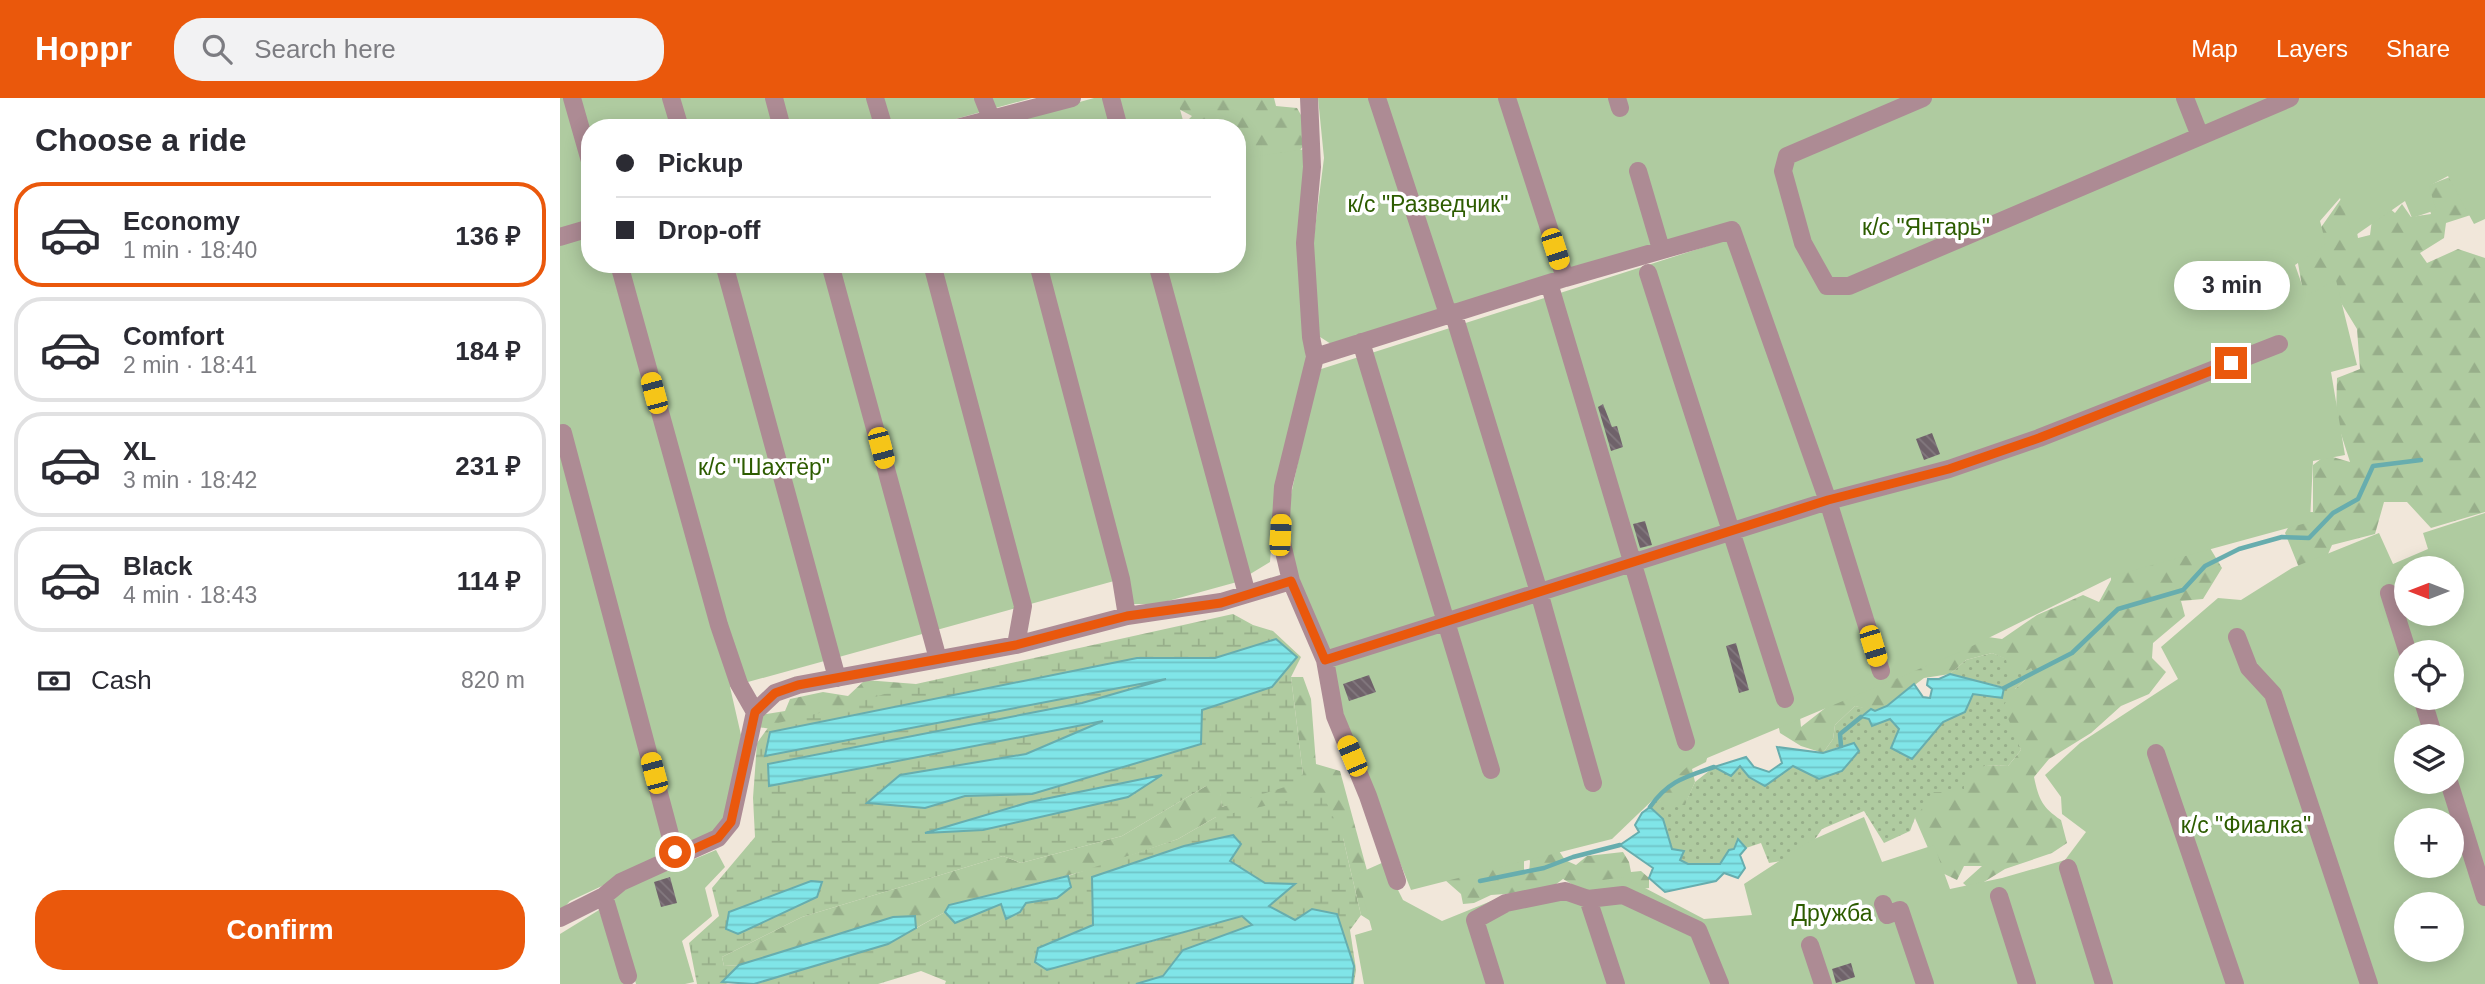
<!DOCTYPE html>
<meta charset="utf-8">
<style>
:root{--surface:#fff;--page:#f2f2f3;--text:#2b2b33;--muted:#7c7c81;--line:#e1e1e2;--accent:#ea580c}
body{margin:0;font-family:Arial,sans-serif;background:var(--page);color:var(--text);height:100vh;display:flex;flex-direction:column;font-size:26px;white-space:nowrap}
*{box-sizing:border-box;margin:0}
p{font-size:23px;color:var(--muted)}
.icon{flex:none;width:38px;height:38px;fill:none;stroke:currentColor;stroke-width:2;stroke-linecap:round;stroke-linejoin:round}
.map{position:relative;flex:1;overflow:hidden}
.side{display:flex;flex-direction:column;background:var(--surface);width:560px}
.side>*{flex:none}
.top-card{position:absolute;left:21px;top:21px;width:665px;height:154px;border-radius:28px;box-shadow:0 4px 18px #0003;display:grid;align-content:center;height:154px;padding:0 35px;background:var(--surface)}
.needle{width:46px;rotate:270deg}
.buttons{position:absolute;left:1834px;top:458px;display:grid;gap:14px}
.buttons a{display:grid;place-items:center;width:70px;height:70px;border-radius:50%;background:var(--surface);box-shadow:0 4px 18px #0003;font-size:35px}
.end{position:absolute;width:32px;height:32px;margin:-16px;border:9px solid #ea580c;background:#fff;box-shadow:0 0 0 4px #fff}
.from{border-radius:50%}
.bubble{position:absolute;height:49px;border-radius:24px;background:var(--surface);box-shadow:0 4px 18px #0003;font-size:23px;font-weight:700;line-height:49px;text-align:center}
.car{position:absolute;width:21px;height:42px;margin:-21px -10px;border-radius:9px;box-shadow:0 0 5px 2px #0007;background:linear-gradient(#f5c518 24%,#345 0 40%,#f5c518 0 76%,#345 0 86%,#f5c518 0)}
.top-card b{display:flex;align-items:center;gap:24px;height:66px;font-size:26px}
.top-card b+b{border-top:2px solid var(--line)}
.top-card i{width:18px;height:18px;background:var(--text)}
ul{padding:0;list-style:none}
li{display:flex;align-items:center;gap:21px;height:105px;margin:0 14px 10px;padding:0 21px;border:4px solid var(--line);border-radius:28px}
li div{flex:1}
li b{display:block;font-size:26px}
li em{font-style:normal;font-weight:700}
li.current{border-color:var(--accent)}
li>.icon{width:63px;height:63px;stroke-width:1.5}
h2{padding:0 35px;font-size:32px;line-height:84px}
.pay{display:flex;align-items:center;gap:18px;height:77px;padding:0 35px;font-size:26px}
.pay p{margin-inline-start:auto}
.button{display:flex;gap:14px;margin-top:auto;padding:14px 35px}
.button a{flex:1;height:80px;border-radius:28px;background:var(--accent);color:#fff;font-size:28px;font-weight:700;line-height:80px;text-align:center}
header{display:flex;align-items:center;gap:42px;box-sizing:border-box;height:98px;padding:0 35px;background:var(--accent);color:#fff}
header strong{font-size:33px}
nav{display:flex;gap:38px;margin-inline-start:auto;font-size:24px}
.search{width:490px;height:63px;background:var(--page);display:flex;align-items:center;gap:18px;box-sizing:border-box;padding:0 24px;border-radius:28px;color:var(--muted);font-size:26px}
main{display:flex;flex:1;min-height:0}
.map>svg:first-child{display:block}
.grass{fill:url(#grass-dots)}
.forest{fill:url(#forest-firs)}
.wetland{fill:url(#wetland-marsh);fill-rule:evenodd}
.garden{fill:#afcba0;fill-rule:evenodd}
.water{fill:url(#water-rules);stroke:#67adae;stroke-width:2}
.lines{fill:none;stroke-linecap:round;stroke-linejoin:round}
.stream{stroke:#67adae;stroke-width:4.5}
.building{fill:url(#building-back-hatch)}
.minor{stroke:#ad8b94;stroke-width:18}
.route{stroke:#ea580c;stroke-width:9}
.labels{text-anchor:middle;dominant-baseline:central;stroke-width:7;stroke-linejoin:round;paint-order:stroke}
.park-label{font-size:23px;fill:#2d5c00;stroke:#fff}
</style>
<header>
<strong>Hoppr</strong>
<div class="search"><svg class="icon" aria-label="search" viewBox="0 0 24 24"><circle cx="10" cy="10" r="6"/><path d="M15 15l6 6"/></svg>Search here</div>
<nav><a>Map</a><a>Layers</a><a>Share</a></nav>
</header>
<main>
<section class="side">
<h2>Choose a ride</h2>
<ul>
<li class="current"><svg class="icon" aria-label="car" viewBox="0 0 24 24"><path d="M5 17H2v-5l4-1 3-4h7l3 4 3 1v5h-3M9 17h6M6 11h13"/><circle cx="7" cy="17" r="2"/><circle cx="17" cy="17" r="2"/></svg><div><b>Economy</b><p>1 min · 18:40</p></div><em>136 ₽</em></li>
<li><svg class="icon" aria-label="car" viewBox="0 0 24 24"><path d="M5 17H2v-5l4-1 3-4h7l3 4 3 1v5h-3M9 17h6M6 11h13"/><circle cx="7" cy="17" r="2"/><circle cx="17" cy="17" r="2"/></svg><div><b>Comfort</b><p>2 min · 18:41</p></div><em>184 ₽</em></li>
<li><svg class="icon" aria-label="car" viewBox="0 0 24 24"><path d="M5 17H2v-5l4-1 3-4h7l3 4 3 1v5h-3M9 17h6M6 11h13"/><circle cx="7" cy="17" r="2"/><circle cx="17" cy="17" r="2"/></svg><div><b>XL</b><p>3 min · 18:42</p></div><em>231 ₽</em></li>
<li><svg class="icon" aria-label="car" viewBox="0 0 24 24"><path d="M5 17H2v-5l4-1 3-4h7l3 4 3 1v5h-3M9 17h6M6 11h13"/><circle cx="7" cy="17" r="2"/><circle cx="17" cy="17" r="2"/></svg><div><b>Black</b><p>4 min · 18:43</p></div><em>114 ₽</em></li>
</ul>
<div class="pay"><svg class="icon" aria-label="cash" viewBox="0 0 24 24"><path d="M3 7h18v10H3z"/><circle cx="12" cy="12" r="2"/></svg>Cash<p>820 m</p></div>
<div class="button"><a>Confirm</a></div>
</section>
<div class="map">
<svg width="1925" height="886" viewBox="0 0 1925 886">
<defs>
<pattern id="grass-dots" width="8" height="8" patternUnits="userSpaceOnUse" patternTransform="scale(1.75)"><rect width="8" height="8" fill="#afcba0"/><path d="M2 2h.1M6 6h.1" fill="none" stroke="#97ae8a" stroke-width="1.8" stroke-linecap="round"/></pattern>
<pattern id="forest-firs" width="22" height="20" patternUnits="userSpaceOnUse" patternTransform="scale(1.75)"><rect width="22" height="20" fill="#afcba0"/><path d="M5 1l3.5 6h-7zM16 11l3.5 6h-7z" fill="#97ae8a"/></pattern>
<pattern id="wetland-marsh" width="20" height="14" patternUnits="userSpaceOnUse" patternTransform="scale(1.75)"><rect width="20" height="14" fill="#afcba0"/><path d="M1 5h8M5 5V1M11 12h8M15 12V8" fill="none" stroke="#97ae8a"/></pattern>
<pattern id="water-rules" width="6" height="5" patternUnits="userSpaceOnUse" patternTransform="scale(1.75)"><rect width="6" height="5" fill="#80e5e8"/><path d="M0 2.5h6" fill="none" stroke="#6fc4c7"/></pattern>
<pattern id="building-back-hatch" width="6" height="6" patternUnits="userSpaceOnUse" patternTransform="scale(1.75)"><rect width="6" height="6" fill="#6f626a"/><path d="M-1 5l2 2M0 0l6 6M5-1l2 2" fill="none" stroke="#83797f"/></pattern>
</defs>
<rect width="100%" height="100%" fill="#f1e7da"/>
<path class="grass" d="M1432 555 1471 570 1473 575 1455 591 1457 639 1461 652 1448 668 1426 667 1404 694 1355 720 1350 733 1324 745 1304 713 1262 731 1242 760 1209 765 1201 745 1186 750 1178 742 1174 752H1169L1160 766H1128L1120 762 1112 751 1103 721 1090 709 1098 697 1102 707 1125 706 1135 684 1154 669 1172 676 1180 668 1189 679 1205 688 1233 667 1259 681 1281 648 1263 655 1273 641 1275 627 1295 608 1311 611 1301 618 1330 620 1339 631 1352 660 1383 624 1405 614 1413 596 1442 600 1443 589 1390 576 1406 562Z"/>
<path class="forest" d="M610 0H714L716 8 737 10 745 24 748 42 731 64 677 87V30H620L632 18 611 7Z
M1895 77 1917 115 1886 125 1884 140 1860 155 1867 165 1898 151 1925 160V414L1871 430 1847 404H1824L1815 436 1772 447 1758 479 1742 477 1725 435 1737 414H1753V367L1766 357 1790 364 1776 320 1777 280 1800 271 1797 231 1775 195 1744 200 1734 142H1752L1781 101 1793 111 1798 140 1810 137 1815 98 1835 115 1842 106 1851 119 1871 116 1864 89Z
M1551 450H1650L1662 470 1643 501 1621 503 1625 518 1593 545 1592 560 1606 574 1589 596 1561 608 1531 635 1489 661 1474 679C1479 702 1482 709 1501 722L1507 745 1492 755 1445 771 1411 792 1403 785 1422 768H1404L1397 782 1378 773 1355 720 1374 694H1404V678L1426 667 1448 668 1461 652 1443 608 1455 591 1473 575 1471 570 1460 576 1448 573 1446 561 1432 555 1406 562 1390 576 1364 580 1327 608 1315 613 1295 608 1275 627 1273 641 1263 655 1241 648 1220 635 1216 616 1240 619 1241 629 1296 586 1421 538 1442 541 1477 517 1523 497 1539 504 1551 482Z
M731 579H743L751 601 756 666 780 673 818 813 812 824 801 817 783 740 656 719 618 741 529 772 390 807 385 814 356 830 355 818 333 819 179 867 164 868 162 859 242 819 443 758 461 765 562 738 646 688H660L662 709 743 676Z
M305 582 356 586 352 598 211 631 198 629 201 617 225 613 230 601 263 594 288 598Z
M1149 653 1146 664 1132 671 1135 684 1125 707H1101L1096 688Z
M997 750 1005 762 1016 767 1027 758 1063 754 1069 764 1071 774 1081 773 1089 780V790L1030 797 1003 781 987 793 931 797 914 805 903 806 901 796 885 782 964 762V776L969 775 970 763 965 754Z"/>
<path class="wetland" d="M673 516 693 527 713 533 741 559 731 579 743 676 731 687 662 709 659 688H646L562 738 461 765 443 758 242 819 162 859 164 868 179 867 163 884 168 886H137L129 845 159 818 152 790 195 739 193 700 197 645 210 627 280 610 356 586ZM716 541 712 589 642 612 641 646 472 696 405 698 365 710 340 677 466 656 547 622 209 687 208 666 522 605 619 578 205 657 210 634 577 560H655ZM600 678 423 732 369 734 470 704Z
M762 695 783 740 801 817 790 832 796 871 794 886H792L794 868 735 822 708 807 734 787 705 785 669 762 580 847 682 818 693 827 623 852 603 878 576 886H385L386 883 361 873 318 886H194L328 846 385 814 395 825 441 805 445 820 466 805 497 800 511 789 508 778 618 741 656 719Z"/>
<path class="garden" d="M0 0H472L363 30H30V122L0 131Z
M534 0H617L625 30H427Z
M758 0H1925V121L1914 126 1888 78 1869 88 1876 112 1852 120 1845 103 1793 139 1780 100 1760 123 1766 146 1735 167 1746 198 1776 182 1797 267 1771 274 1785 357 1753 363 1750 424 1556 477 1402 553 1128 668 1052 741 851 792 780 615 734 472 727 415 758 272 1182 137 1178 125 771 246 757 237 752 154 764 60Z
M746 51 738 133 746 261 716 390 710 464 677 484 597 506H574L565 480 170 589 181 637 168 720 155 735 10 803 0 814V147L30 139V166H677V61Z
M1925 415V886H804L795 837 812 832 797 776 824 764 843 802 882 823 951 795 1064 779 1144 821 1192 817 1184 786 1250 743 1304 719 1322 764 1374 747 1390 791 1442 780 1505 762 1526 734 1502 716 1501 699 1485 677 1520 645 1618 581 1601 549 1658 500 1681 502 1732 470 1819 435 1833 466 1868 451 1863 435ZM1846 471H1892V516H1846ZM1846 555H1892V600H1846ZM1846 639H1892V684H1846ZM1846 723H1892V768H1846ZM1846 807H1892V852H1846Z
M156 752 165 769 145 790 152 818 122 843 134 884 125 886H76L52 801 70 788Z
M39 812 65 886H0V836Z"/>
<path class="water" d="M716 541 737 559 712 589 642 612 641 646 472 696 405 698 365 710 307 705 340 677 466 656 543 623 209 688 208 666 522 605 606 581 205 658 210 634 577 560H655Z
M1390 576 1444 590 1442 600 1413 596 1405 614 1383 624 1352 661 1331 650 1339 631 1330 621 1312 628 1309 621 1301 619 1311 611 1315 613 1327 608 1354 586 1363 599 1370 600 1372 591 1367 587 1368 581H1379Z
M1294 645 1299 653 1282 673 1259 681 1233 668 1205 688 1189 679 1180 668 1171 678 1154 669 1186 659 1194 669 1209 674 1222 665 1217 649 1263 655Z
M602 677 568 699 423 732 365 735 470 704Z
M1090 709 1103 721 1112 751 1124 753 1120 762 1128 766H1160L1169 752 1174 751 1178 741 1186 750 1180 757 1185 770 1178 780 1164 775 1156 783 1105 794 1089 780 1093 770 1060 747 1079 734 1075 727 1082 715Z
M673 737 681 746 670 763 705 785 735 786 709 808 735 822 752 811 777 816 794 868 792 886H576L603 878 623 852 692 827 682 818 487 872 475 864 478 850 533 827 532 779 624 748Z
M508 778 511 789 497 800 466 805 460 814 446 821 441 806 395 825 385 814 389 807Z
M251 783 262 784 257 799 178 836 166 831 169 814Z
M355 818 356 830 328 846 194 886 162 884 179 867 333 819Z"/>
<g class="lines">
<path class="stream" d="M1444 590 1512 555 1558 511 1623 492 1645 468 1679 451 1722 439 1749 440 1773 415 1798 401 1813 368 1861 362
M1281 648 1280 636 1301 619
M1090 709C1108 683 1125 679 1154 669
M920 783 984 770 1013 759 1060 747"/>
</g>
<path class="building" d="M1043 306 1052 329 1057 328 1063 349 1051 353 1038 309Z
M1372 335 1380 356 1364 362 1356 341Z
M1085 423 1092 447 1080 450 1073 426Z
M1176 545 1189 592 1179 595 1166 548Z
M809 577 816 594 789 603 783 586Z
M110 779 117 805 101 809 94 784Z
M1291 865 1295 879 1276 885 1272 871Z"/>
<g class="lines">
<path class="minor" d="M12 0 30 63
M111 0 120 30
M214 0 222 30
M315 0 324 30
M423 0 435 30
M551 0 559 30
M817 0 888 216
M947 0 1005 180
M1057 0 1060 10
M1363 0 1227 58 1223 73 1243 145 1267 188H1289L1730 0
M1625 0 1640 38
M397 30 512 0
M1078 73 1101 151
M0 139 30 130
M59 166 159 527 179 586 195 614
M164 166 277 580
M270 166 378 561
M372 166 463 508 456 547
M478 166 561 481 567 518
M597 166 687 496
M1088 175 1225 601
M989 185 1126 644
M893 214 979 494 1033 685
M801 244 931 672
M755 259 1005 180 1172 132 1268 403 765 562
M3 335 116 759
M731 483 720 437 723 389 755 259 751 239 745 145 752 69 749 0
M1829 495 1848 555
M1677 539 1689 570 1713 596 1809 886
M1321 573 1268 403 1389 371 1479 340 1719 246
M1862 600 1874 639
M1596 655 1675 886
M1889 684 1925 799
M1508 770 1544 886
M44 798 68 878
M1439 798 1467 886
M1028 801 1063 797 1138 832 1160 886
M1323 806 1327 817 1340 812 1365 886
M0 820 44 798 61 784 158 740 171 724 195 614 215 595 238 587 456 547 567 518 661 504 731 483 765 562 775 618 808 698 837 783
M1250 847 1263 886
M935 886 915 822 946 805 1005 793 1028 801 1056 886"/>
</g>
<g class="lines">
<path class="route" d="M115 754 116 759 158 740 171 724 195 614 215 595 238 587 456 547 567 518 661 505 731 483 765 562 1268 402 1389 371 1479 340 1671 265"/>
</g>
<g class="labels">
<g class="park-label">
<text x="868" y="106">к/с "Разведчик"</text>
<text x="1366" y="129">к/с "Янтарь"</text>
<text x="204" y="369">к/с "Шахтёр"</text>
<text x="1686" y="727">к/с "Фиалка"</text>
<text x="1272" y="815">Дружба</text>
</g>
</g>
</svg>
<div class="buttons">
<a><svg class="needle" viewBox="-14 -14 28 28"><path d="M0-13l5 13h-10z" fill="#e53935"/><path d="M0 13l5-13h-10z" fill="#7c7c81"/></svg></a>
<a><svg class="icon" aria-label="locate" viewBox="0 0 24 24"><circle cx="12" cy="12" r="6"/><path d="M12 2v4M12 18v4M2 12h4M18 12h4"/></svg></a>
<a><svg class="icon" aria-label="layers" viewBox="0 0 24 24"><path d="M12 4l9 5-9 5-9-5zM3 14l9 5 9-5"/></svg></a>
<a>+</a>
<a>−</a>
</div>
<i class="end from" style="left:115px;top:754px"></i>
<i class="end" style="left:1671px;top:265px"></i>
<div class="bubble" style="left:1614px;top:163px;width:116px">3 min</div>
<i class="car" style="left:995px;top:151px;rotate:162deg"></i>
<i class="car" style="left:94px;top:295px;rotate:345deg"></i>
<i class="car" style="left:321px;top:350px;rotate:165deg"></i>
<i class="car" style="left:720px;top:437px;rotate:3deg"></i>
<i class="car" style="left:1313px;top:548px;rotate:163deg"></i>
<i class="car" style="left:792px;top:658px;rotate:337deg"></i>
<i class="car" style="left:94px;top:675px;rotate:345deg"></i>
<div class="top-card">
<b><i class="from"></i>Pickup</b>
<b><i></i>Drop-off</b>
</div>
</div>
</main>
